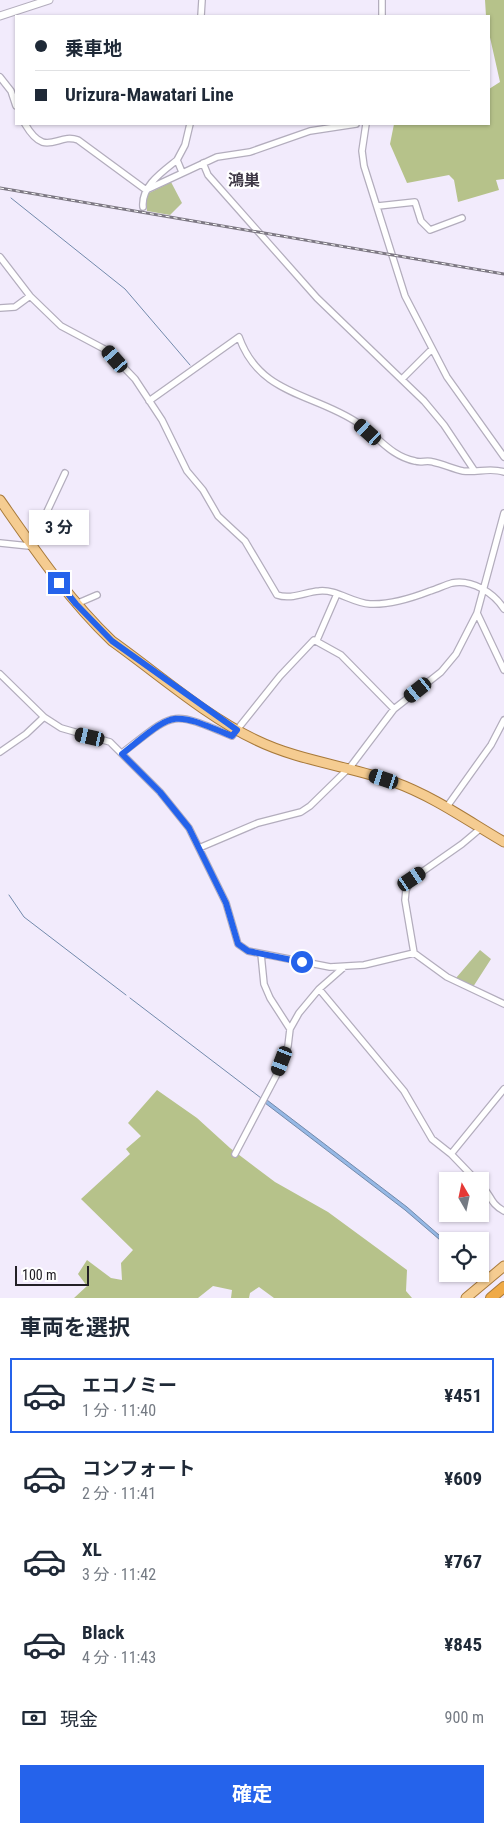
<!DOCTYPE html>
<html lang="ja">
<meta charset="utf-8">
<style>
:root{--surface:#fff;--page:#f2f2f3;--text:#1f2937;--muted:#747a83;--line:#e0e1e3;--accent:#2563eb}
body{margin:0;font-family:"Roboto Condensed","Noto Sans JP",sans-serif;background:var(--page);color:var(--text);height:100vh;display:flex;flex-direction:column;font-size:19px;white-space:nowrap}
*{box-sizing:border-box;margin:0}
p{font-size:16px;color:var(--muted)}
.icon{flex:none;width:28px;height:28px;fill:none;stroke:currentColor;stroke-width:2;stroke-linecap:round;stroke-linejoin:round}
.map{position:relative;height:1298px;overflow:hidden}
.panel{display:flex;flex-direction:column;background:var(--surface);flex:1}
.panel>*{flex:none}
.top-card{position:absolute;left:15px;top:15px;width:475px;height:110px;border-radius:0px;box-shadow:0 1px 4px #0004;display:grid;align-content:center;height:110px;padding:0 20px;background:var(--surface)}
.needle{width:32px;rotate:351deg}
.buttons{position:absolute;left:439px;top:1172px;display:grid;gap:10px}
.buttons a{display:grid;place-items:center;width:50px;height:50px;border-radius:0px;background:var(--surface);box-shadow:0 1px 4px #0004;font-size:25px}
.scale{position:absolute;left:15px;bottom:12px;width:74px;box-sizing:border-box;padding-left:5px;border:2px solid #232026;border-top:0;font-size:14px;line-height:18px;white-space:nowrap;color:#232026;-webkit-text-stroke:4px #fff;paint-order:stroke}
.end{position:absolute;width:22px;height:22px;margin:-11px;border:6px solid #2563eb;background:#fff;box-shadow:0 0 0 2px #fff}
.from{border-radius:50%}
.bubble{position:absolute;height:35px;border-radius:0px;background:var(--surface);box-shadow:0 1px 4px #0004;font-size:16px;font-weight:700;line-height:35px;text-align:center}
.car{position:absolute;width:15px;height:30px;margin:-15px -8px;border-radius:6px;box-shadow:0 0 4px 1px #0007;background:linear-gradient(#222 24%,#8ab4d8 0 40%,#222 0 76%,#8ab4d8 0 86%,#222 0)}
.top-card b{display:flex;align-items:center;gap:18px;height:48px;font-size:19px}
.top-card b+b{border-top:1px solid var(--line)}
.top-card i{width:12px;height:12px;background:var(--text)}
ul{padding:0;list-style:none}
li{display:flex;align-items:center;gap:15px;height:75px;margin:0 10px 8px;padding:0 10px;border:2px solid transparent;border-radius:0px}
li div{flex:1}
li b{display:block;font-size:19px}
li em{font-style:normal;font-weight:700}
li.selected{border-color:var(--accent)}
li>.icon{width:45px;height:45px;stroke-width:1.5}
h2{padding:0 20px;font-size:22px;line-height:60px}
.pay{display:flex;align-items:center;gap:12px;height:55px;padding:0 20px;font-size:19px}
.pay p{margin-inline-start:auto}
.primary-button{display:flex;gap:10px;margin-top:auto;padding:10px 20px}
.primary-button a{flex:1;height:58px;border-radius:0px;background:var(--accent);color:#fff;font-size:20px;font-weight:700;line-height:58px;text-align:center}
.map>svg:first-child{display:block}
.green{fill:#b7c291}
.forest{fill:#b6c28a}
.water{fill:#95b8e5;stroke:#738aac}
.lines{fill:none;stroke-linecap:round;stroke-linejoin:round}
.stream{stroke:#738aac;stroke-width:1}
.minor-casing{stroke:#b3adbd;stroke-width:8}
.tertiary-casing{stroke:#b3adbd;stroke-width:9}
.primary-casing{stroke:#a87a3b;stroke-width:11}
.motorway-casing{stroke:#a87a3b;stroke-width:12}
.minor{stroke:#fff;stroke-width:5.5}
.tertiary{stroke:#fff;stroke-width:7}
.primary{stroke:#f5cc91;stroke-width:9}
.motorway{stroke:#efaa47;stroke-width:10}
.rail-casing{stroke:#7d7883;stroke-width:3}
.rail{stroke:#fff;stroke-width:1;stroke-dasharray:4;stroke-linecap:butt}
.route{stroke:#2563eb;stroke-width:6}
.labels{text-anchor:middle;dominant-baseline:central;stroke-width:4.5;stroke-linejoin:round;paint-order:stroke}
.quarter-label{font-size:16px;font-weight:bold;fill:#3e3845;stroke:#fff}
</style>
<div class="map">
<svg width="504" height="1298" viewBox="0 0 504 1298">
<rect width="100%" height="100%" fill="#f2ebfc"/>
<path class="green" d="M171 182 182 203 170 215 147 211 145 195Z
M480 950 491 959 473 987 456 978Z"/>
<path class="forest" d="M485 0H504V179L496 180 499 190 458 202 454 180 449 175 407 183 390 144 394 124H489V89L500 82 489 33V16H486Z
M157 1090 197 1118 230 1148 275 1182 328 1212 407 1270 406 1291 412 1298H274L259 1287 250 1293 249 1298H231L232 1290 213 1286 198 1298H74L87 1286 78 1274 87 1260 111 1278 122 1280 121 1263 133 1250 81 1199 130 1154 126 1149 141 1136 128 1123Z"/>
<path class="water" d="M267 1100 407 1207 447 1242V1246L405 1210 265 1103Z"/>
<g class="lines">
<path class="stream" d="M11 198 125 289 190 365
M9 895 24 917 126 995
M130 998 261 1098"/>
<defs>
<path id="minor" d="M382 0V16
M201 16 202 0
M0 77 11 91 16 106
M25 124C46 160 57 132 78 140L146 190
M366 124 362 151 364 166 405 296 447 377 504 457
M203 163 208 175 317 298 424 401 444 425 474 470
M182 172 177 160 185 145 190 124
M146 190 217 157 250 152 310 131 356 124
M378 206 415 202 421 221 430 230 462 218
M143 207C141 186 162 172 177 160
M0 257 30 296 61 326 108 351 135 379 162 420 187 471 203 490 218 516 245 541 277 595C291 600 305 592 319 591 337 589 352 603 370 604 390 605 412 598 430 591 437 589 445 585 452 583 472 579 494 593 504 609
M0 308 15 307 30 296
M402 379 432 349
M149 401 239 337C260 396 314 393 358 423 378 436 390 456 415 461 421 463 427 460 433 462 443 464 453 469 463 471 477 473 490 467 504 472
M0 543 29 546 36 535 65 473
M76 604 97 595
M477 613 504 670
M317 640 337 594
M0 674 44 717 61 728 110 742 160 792 189 828 226 903 238 944 248 951 330 967 364 965 414 953 447 977 504 1004
M0 752 26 734 44 717
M122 753C176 711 169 710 232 736L280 676 314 640 341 655 394 709
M446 808 491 745 504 720
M199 848 258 823 301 812 310 806 351 766 394 709 441 672 456 654 477 613 504 513
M414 953 405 900 406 890 412 879 462 844 481 828
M261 954 264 984 270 998 290 1029
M319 989 404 1091 432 1139 451 1154 477 1181
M235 1154 276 1076 288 1046 290 1029 299 1013 319 989 343 968
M451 1154 504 1089
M480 1184C492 1195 489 1203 504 1211"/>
<path id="tertiary" d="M0 16 49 0"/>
<path id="primary" d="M0 500C35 550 68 599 112 641 157 673 207 717 256 740 299 761 349 766 394 782 433 796 468 821 504 842
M466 1298 504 1266"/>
<path id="motorway" d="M491 1298 504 1287"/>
</defs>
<use href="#minor" class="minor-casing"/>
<use href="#tertiary" class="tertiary-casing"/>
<use href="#primary" class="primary-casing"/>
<use href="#motorway" class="motorway-casing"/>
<use href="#minor" class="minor"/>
<use href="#tertiary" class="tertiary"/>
<use href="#primary" class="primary"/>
<use href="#motorway" class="motorway"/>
<defs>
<path id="rail" d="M0 188 504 274"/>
</defs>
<use href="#rail" class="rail-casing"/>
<use href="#rail" class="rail"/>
</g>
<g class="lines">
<path class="route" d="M59 583 76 604 112 641 237 730 232 736C169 710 176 711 122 754L160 792 189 828 226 903 238 944 248 951 302 962"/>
</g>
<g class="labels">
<g class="quarter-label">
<text x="244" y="180">鴻巣</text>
</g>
</g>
</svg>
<div class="buttons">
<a><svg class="needle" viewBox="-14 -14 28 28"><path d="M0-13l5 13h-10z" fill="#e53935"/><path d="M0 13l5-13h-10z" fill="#747a83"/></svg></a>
<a><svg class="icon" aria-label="locate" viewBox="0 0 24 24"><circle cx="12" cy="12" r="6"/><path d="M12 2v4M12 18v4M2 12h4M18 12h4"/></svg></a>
</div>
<div class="scale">100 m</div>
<i class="end from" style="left:302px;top:962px"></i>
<i class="end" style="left:59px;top:583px"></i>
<div class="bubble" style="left:29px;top:510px;width:60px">3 分</div>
<i class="car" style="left:115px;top:359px;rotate:319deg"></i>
<i class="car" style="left:368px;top:432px;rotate:312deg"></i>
<i class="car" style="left:418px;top:690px;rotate:231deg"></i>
<i class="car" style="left:90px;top:737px;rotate:283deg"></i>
<i class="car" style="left:384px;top:779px;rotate:288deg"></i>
<i class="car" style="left:412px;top:879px;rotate:56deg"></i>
<i class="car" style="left:282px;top:1061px;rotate:201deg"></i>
<div class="top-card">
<b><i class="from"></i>乗車地</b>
<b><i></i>Urizura-Mawatari Line</b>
</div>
</div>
<section class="panel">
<h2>車両を選択</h2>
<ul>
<li class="selected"><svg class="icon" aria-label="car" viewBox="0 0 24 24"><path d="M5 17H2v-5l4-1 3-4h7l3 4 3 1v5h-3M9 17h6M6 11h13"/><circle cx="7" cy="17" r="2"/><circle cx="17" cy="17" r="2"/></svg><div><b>エコノミー</b><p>1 分 · 11:40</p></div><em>¥451</em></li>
<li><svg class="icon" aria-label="car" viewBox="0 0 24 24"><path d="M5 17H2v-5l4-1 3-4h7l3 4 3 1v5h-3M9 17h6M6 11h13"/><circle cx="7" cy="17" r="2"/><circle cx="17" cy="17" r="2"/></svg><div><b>コンフォート</b><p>2 分 · 11:41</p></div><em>¥609</em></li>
<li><svg class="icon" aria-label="car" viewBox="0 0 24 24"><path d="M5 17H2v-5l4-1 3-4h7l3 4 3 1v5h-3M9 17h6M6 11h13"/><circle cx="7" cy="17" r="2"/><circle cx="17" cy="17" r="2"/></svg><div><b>XL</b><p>3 分 · 11:42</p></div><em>¥767</em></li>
<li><svg class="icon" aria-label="car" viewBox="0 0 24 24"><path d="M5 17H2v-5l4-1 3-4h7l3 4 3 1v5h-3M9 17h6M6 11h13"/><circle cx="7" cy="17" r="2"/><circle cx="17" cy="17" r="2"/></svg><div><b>Black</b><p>4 分 · 11:43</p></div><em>¥845</em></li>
</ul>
<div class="pay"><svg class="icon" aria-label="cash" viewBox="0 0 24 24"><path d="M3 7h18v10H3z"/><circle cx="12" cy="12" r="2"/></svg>現金<p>900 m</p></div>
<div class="primary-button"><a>確定</a></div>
</section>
